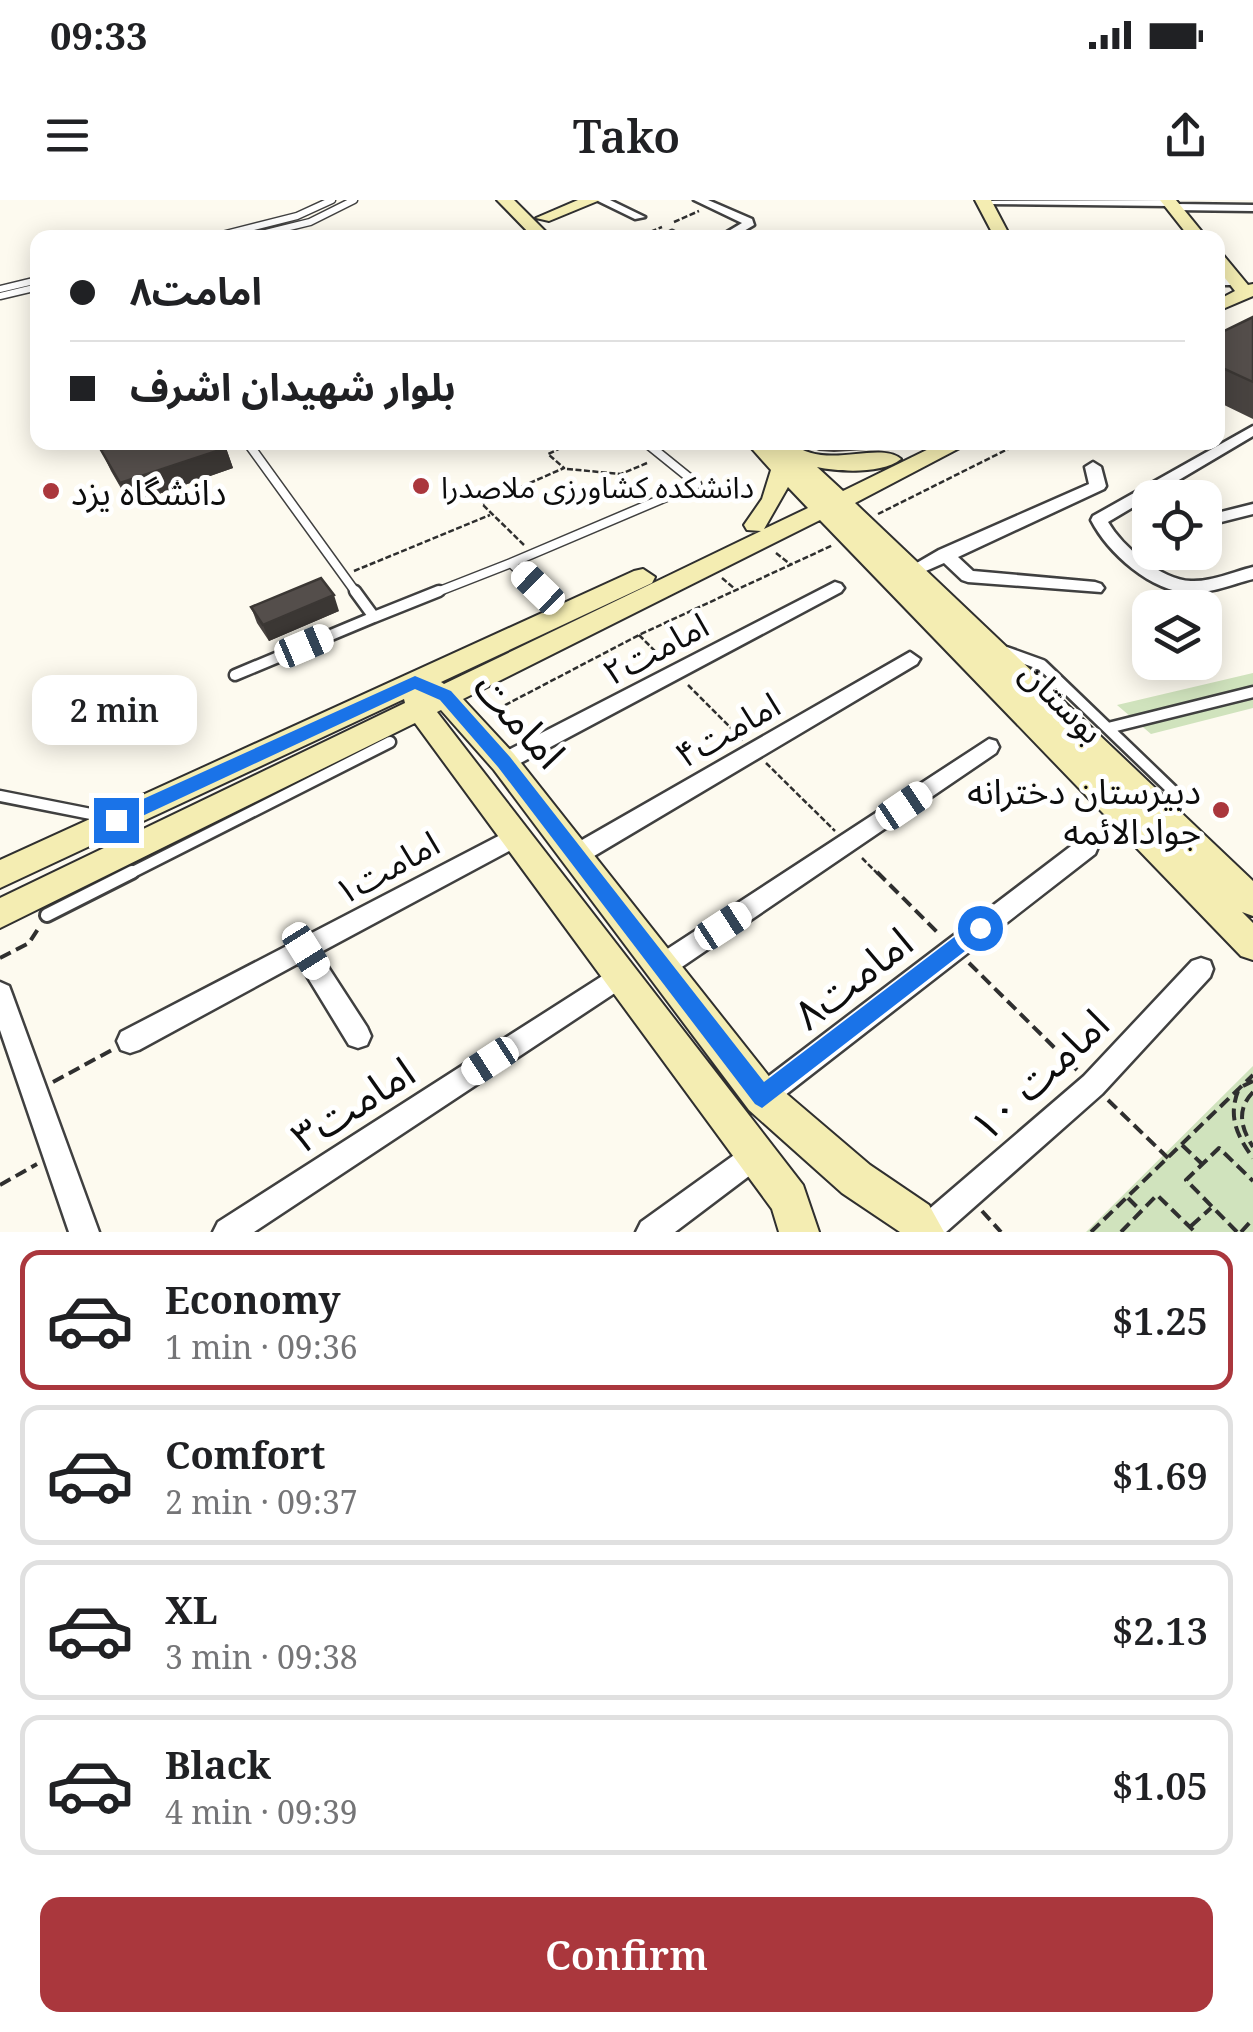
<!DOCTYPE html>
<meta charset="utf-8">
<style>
:root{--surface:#fff;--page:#f6f6f6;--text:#202124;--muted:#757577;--line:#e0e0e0;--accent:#aa373d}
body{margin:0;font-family:"Noto Serif","Noto Sans Arabic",serif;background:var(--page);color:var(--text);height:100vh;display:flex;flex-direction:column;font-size:38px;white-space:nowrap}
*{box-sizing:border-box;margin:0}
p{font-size:32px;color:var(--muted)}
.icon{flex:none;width:55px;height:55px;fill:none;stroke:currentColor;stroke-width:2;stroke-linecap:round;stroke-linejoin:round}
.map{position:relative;height:1032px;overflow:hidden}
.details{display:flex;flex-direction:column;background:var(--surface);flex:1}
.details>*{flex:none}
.banner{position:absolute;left:30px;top:30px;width:1195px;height:220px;border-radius:20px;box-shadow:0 5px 25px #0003;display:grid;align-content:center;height:220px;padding:0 40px;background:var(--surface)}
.fabs{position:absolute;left:1132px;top:280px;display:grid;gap:20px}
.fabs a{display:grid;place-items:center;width:90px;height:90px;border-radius:20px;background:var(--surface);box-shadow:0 5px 25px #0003;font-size:50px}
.end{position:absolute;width:45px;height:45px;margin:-22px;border:12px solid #1a73e8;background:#fff;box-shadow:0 0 0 5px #fff}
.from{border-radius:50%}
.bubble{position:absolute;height:70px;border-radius:20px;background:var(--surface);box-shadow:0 5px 25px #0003;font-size:32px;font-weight:600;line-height:70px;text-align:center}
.car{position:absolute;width:30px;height:60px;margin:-30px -15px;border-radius:12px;box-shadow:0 0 8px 2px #0007;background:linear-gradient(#fff 24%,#345 0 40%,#fff 0 76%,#345 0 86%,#fff 0)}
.banner b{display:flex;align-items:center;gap:35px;height:95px;font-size:38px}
.banner b+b{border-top:2px solid var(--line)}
.banner i{width:25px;height:25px;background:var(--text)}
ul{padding:18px 0 0;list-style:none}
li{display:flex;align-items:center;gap:30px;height:140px;margin:0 20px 15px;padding:0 20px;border:5px solid var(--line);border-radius:20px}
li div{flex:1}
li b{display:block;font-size:38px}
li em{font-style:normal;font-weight:600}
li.selected{border-color:var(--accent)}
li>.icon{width:90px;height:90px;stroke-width:1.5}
.button{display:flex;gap:20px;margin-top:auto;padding:20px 40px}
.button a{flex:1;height:115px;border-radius:20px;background:var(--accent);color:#fff;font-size:40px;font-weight:600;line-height:115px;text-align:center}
.status{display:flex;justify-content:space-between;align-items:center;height:70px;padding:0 50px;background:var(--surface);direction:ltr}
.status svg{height:28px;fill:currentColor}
header{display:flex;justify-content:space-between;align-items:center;height:130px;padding:0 40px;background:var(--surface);font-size:45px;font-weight:600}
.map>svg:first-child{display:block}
.green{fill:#d0e3bd}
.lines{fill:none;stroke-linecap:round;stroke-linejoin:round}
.lane-far3-casing{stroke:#404040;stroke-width:9}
.lane-far2-casing{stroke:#404040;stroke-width:11}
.lane-far1-casing{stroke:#404040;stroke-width:15}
.lane-casing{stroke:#404040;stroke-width:18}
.street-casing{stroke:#404040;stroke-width:5}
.secondary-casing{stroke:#2f2f2f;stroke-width:4}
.path-far1{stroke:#2f2f2f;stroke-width:2.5;stroke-dasharray:6 2.5;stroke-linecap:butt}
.path{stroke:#2f2f2f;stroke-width:4;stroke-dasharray:12 6;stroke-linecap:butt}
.lane-far3{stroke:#fff;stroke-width:6}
.lane-far2{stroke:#fff;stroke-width:8}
.lane-far1{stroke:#fff;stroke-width:10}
.lane{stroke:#fff;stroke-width:12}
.street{fill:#fff;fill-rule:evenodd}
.secondary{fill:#f4edb2;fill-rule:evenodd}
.wall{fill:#484340}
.shaded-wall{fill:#3b3734}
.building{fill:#544e4b;stroke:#3b3734;stroke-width:2.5}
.route{fill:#1a73e8}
.poi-dot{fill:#aa373d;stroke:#fff;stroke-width:4}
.labels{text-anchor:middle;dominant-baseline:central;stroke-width:10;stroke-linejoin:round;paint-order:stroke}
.far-poi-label{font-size:30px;fill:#0d0d0d;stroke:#fff;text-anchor:start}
.poi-label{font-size:35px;fill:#0d0d0d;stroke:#fff;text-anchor:start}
.street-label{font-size:35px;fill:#0d0d0d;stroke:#fff}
.near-street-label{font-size:42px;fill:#0d0d0d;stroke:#fff}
</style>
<div class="status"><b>09:33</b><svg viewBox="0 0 49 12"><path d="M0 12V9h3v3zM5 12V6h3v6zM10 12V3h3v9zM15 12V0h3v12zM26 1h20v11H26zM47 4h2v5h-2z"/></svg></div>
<header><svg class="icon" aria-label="menu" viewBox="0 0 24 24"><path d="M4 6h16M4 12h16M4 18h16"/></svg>Tako<svg class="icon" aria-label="share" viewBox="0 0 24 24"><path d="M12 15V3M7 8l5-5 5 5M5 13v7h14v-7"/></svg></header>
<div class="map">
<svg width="1253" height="1032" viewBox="0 0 1253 1032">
<rect width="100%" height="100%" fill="#fdfaef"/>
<path class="green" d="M1253 473V508L1151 534 1117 505Z
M1253 866V1032H1086Z"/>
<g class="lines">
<defs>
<path id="lane-far3" d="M210 38 297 16 332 0
M245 38 310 22 354 0
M0 89 38 80
M0 96 38 87"/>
<path id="lane-far2" d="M247 242 357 394
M432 394 511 363
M544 394 511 363 697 284 645 242"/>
<path id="lane-far1" d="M355 391 374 417 439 391
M541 391 563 412
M1006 452 1042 465 1172 590 1176 619
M235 475 374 417
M1108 528 1253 492
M0 596 111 618
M127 675 390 542"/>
<path id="lane" d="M47 715 132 672"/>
<path id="street" d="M596 0H610L645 17 635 19Z
M694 0H708L752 19 754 25 732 38H717L742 23Z
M1172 0 1176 4 1253 5V11L1174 10 1169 6 984 4 979 1Z
M672 31 685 38 668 36 666 34Z
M1218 77H1236L1242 81 1236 85H1218Z
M1253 226V236L1108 322C1122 346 1161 380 1191 381 1211 382 1233 372 1253 367V379C1233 384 1211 393 1191 393 1151 392 1108 353 1091 320L1093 316Z
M1093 262 1101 267 1106 286 1104 289 958 357 973 371 1095 382 1101 384 1104 388 1101 392 968 382 962 380 944 363 912 377 903 371 939 350 1089 284 1085 267Z
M1253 304V314L1205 326V316Z
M835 382 841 384 844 388 841 392 511 568H497L494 562 497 556Z
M910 452 920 459 917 464 584 662 576 664 568 662 565 655 568 648Z
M989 539 996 541 999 547 996 553 670 775 661 778 652 775 649 767 652 759Z
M516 627 524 629 527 636 524 643 319 753 367 827 371 836 367 845 358 848 349 845 299 763 139 850 130 853 121 850 117 841 121 832Z
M1087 638 1095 640 1098 647 1095 654 771 906 762 910 753 906 749 897 753 888 1079 640Z
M1201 758 1210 761 1213 769 1210 777 1102 894 946 1032H909L914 1022 1084 876 1192 761Z
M621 764 630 767 633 775 630 783 254 1032H213L218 1022Z
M0 782 9 786 12 794 99 1032H69L0 830Z
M755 940 765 944 769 954 765 964 675 1032H636L641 1022Z"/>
<path id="secondary" d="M497 0H514L552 38H534Z
M578 0H600L549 21 536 18Z
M975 0H991L1011 38H995Z
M1160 0H1176L1207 38H1190Z
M1218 54 1224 56 1248 85 1253 84V96L1218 111V100L1235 91 1218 69Z
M746 242H768L775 249 777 243 791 242C823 272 879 240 901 259 883 274 839 272 817 267L843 291 943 242H971L855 303 1253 681V716L1242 712 1253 723V760L1241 756 820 320 463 499 514 554 775 884 870 965 929 1005 944 1032H900L842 993 749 910 494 570 441 510 437 512 803 985 819 1032H779L772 1009 415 523 0 728V698L405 503 404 499 0 688V660L634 371 643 369 655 377 652 383 441 482 444 484 761 331 747 330 744 325 762 299 771 270ZM788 287 808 308 764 329Z"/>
</defs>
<use href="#lane-far3" class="lane-far3-casing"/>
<use href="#lane-far2" class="lane-far2-casing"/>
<use href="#lane-far1" class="lane-far1-casing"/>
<use href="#lane" class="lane-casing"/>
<use href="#street" class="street-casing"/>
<use href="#secondary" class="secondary-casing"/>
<path class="path-far1" d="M674 22 699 11
M635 38 662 27
M567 269 621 274 647 263
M878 314 1022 242
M524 345 482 304 564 268 548 254 574 242
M776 353 790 364
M354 371 490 315
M722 378 735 389
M639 435 665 461
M688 485 743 540
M490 513 639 435 833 345
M766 563 835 631
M862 658 879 675"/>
<path class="path" d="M877 672 938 733
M0 758 29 743 38 729
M969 763 1077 870
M53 882 112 850
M1243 886 1253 881
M1238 891C1228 917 1237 936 1253 958
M1253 892C1236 910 1241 928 1253 947
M1108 900 1168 958
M1182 945 1201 963
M0 985 37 964
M1128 998 1140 1010
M982 1011 1001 1032
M1191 1026 1211 1008
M1091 1032 1253 875
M1121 1032 1157 995 1195 1032
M1237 1032 1186 980 1219 948 1253 981
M1241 1032 1253 1019"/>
<use href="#lane-far3" class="lane-far3"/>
<use href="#lane-far2" class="lane-far2"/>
<use href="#lane-far1" class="lane-far1"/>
<use href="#lane" class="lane"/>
<use href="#street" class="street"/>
<use href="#secondary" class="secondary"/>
</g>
<path class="wall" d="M1253 117V219L1218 202V134Z
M796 242H896L882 249 834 252 819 251Z
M226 248 233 268 130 304 111 271 101 250Z
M251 407 339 411 269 441 257 423Z"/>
<path class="shaded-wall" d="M883 242H896L882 249Z
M226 248 233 268 130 304 120 283Z
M334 395 339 411 269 441 263 425Z"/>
<path class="building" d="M1253 117V182L1218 166V134Z
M124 242H222L226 248 120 283 101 250Z
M321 378 334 395 263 425 251 407Z"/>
<path class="route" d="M415 476 451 491 510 557 764 882 974 722H987L990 728 987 734 762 908 755 904 498 567 440 500 415 489 123 625H110L108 620 110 614Z"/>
<g class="poi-dot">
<circle cx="421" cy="286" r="10"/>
<circle cx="51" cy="291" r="10"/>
<circle cx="1221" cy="610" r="10"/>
</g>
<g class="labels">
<g class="far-poi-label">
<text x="441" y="286">دانشکده کشاورزی ملاصدرا</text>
</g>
<g class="poi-label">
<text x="71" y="291">دانشگاه یزد</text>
<text x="1201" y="590" text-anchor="end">دبیرستان دخترانه<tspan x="1201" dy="40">جوادالائمه</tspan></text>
</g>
<g class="street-label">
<text transform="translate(655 448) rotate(-28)">امامت۲</text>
<text transform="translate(1063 501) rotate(45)">بوستان</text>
<text transform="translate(727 529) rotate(-30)">امامت۴</text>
<text transform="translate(386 667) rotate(-29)">امامت۱</text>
</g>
<g class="near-street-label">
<text transform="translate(521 519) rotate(48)">امامت</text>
<text transform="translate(852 777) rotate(-38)">امامت۸</text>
<text transform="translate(1038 874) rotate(-43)">امامت ۱۰</text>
<text transform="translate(352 903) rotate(-33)">امامت۳</text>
</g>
</g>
</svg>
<div class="fabs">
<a><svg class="icon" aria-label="locate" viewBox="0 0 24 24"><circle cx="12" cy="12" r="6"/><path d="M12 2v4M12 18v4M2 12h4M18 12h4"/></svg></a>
<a><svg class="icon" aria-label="layers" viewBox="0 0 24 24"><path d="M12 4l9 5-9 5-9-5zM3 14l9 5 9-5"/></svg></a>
</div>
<i class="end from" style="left:980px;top:728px"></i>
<i class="end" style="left:116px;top:620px"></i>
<div class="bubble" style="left:32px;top:475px;width:165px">2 min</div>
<i class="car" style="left:538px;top:388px;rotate:314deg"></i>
<i class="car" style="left:304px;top:446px;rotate:67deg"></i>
<i class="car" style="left:904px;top:606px;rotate:56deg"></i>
<i class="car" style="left:723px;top:726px;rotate:57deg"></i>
<i class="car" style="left:306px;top:751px;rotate:148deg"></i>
<i class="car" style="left:490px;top:861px;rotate:237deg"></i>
<div class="banner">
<b><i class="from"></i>امامت۸</b>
<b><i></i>بلوار شهیدان اشرف</b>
</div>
</div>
<section class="details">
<ul>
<li class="selected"><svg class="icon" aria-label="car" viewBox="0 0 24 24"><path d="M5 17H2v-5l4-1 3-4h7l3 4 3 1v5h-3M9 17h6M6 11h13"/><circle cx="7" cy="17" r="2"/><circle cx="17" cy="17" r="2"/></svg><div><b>Economy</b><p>1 min · 09:36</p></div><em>$1.25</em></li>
<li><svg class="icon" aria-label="car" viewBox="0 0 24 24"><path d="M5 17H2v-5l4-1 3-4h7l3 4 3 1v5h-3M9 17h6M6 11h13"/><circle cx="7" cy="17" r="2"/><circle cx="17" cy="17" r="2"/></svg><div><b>Comfort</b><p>2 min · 09:37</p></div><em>$1.69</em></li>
<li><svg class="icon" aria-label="car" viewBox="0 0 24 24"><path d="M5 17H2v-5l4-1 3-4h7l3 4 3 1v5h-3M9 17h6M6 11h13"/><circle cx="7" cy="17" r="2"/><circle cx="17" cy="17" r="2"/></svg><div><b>XL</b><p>3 min · 09:38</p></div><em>$2.13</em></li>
<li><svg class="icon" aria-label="car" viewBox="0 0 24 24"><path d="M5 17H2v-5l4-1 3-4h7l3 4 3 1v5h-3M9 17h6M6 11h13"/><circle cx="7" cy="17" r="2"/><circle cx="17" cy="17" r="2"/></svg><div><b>Black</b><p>4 min · 09:39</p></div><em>$1.05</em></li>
</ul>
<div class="button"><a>Confirm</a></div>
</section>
